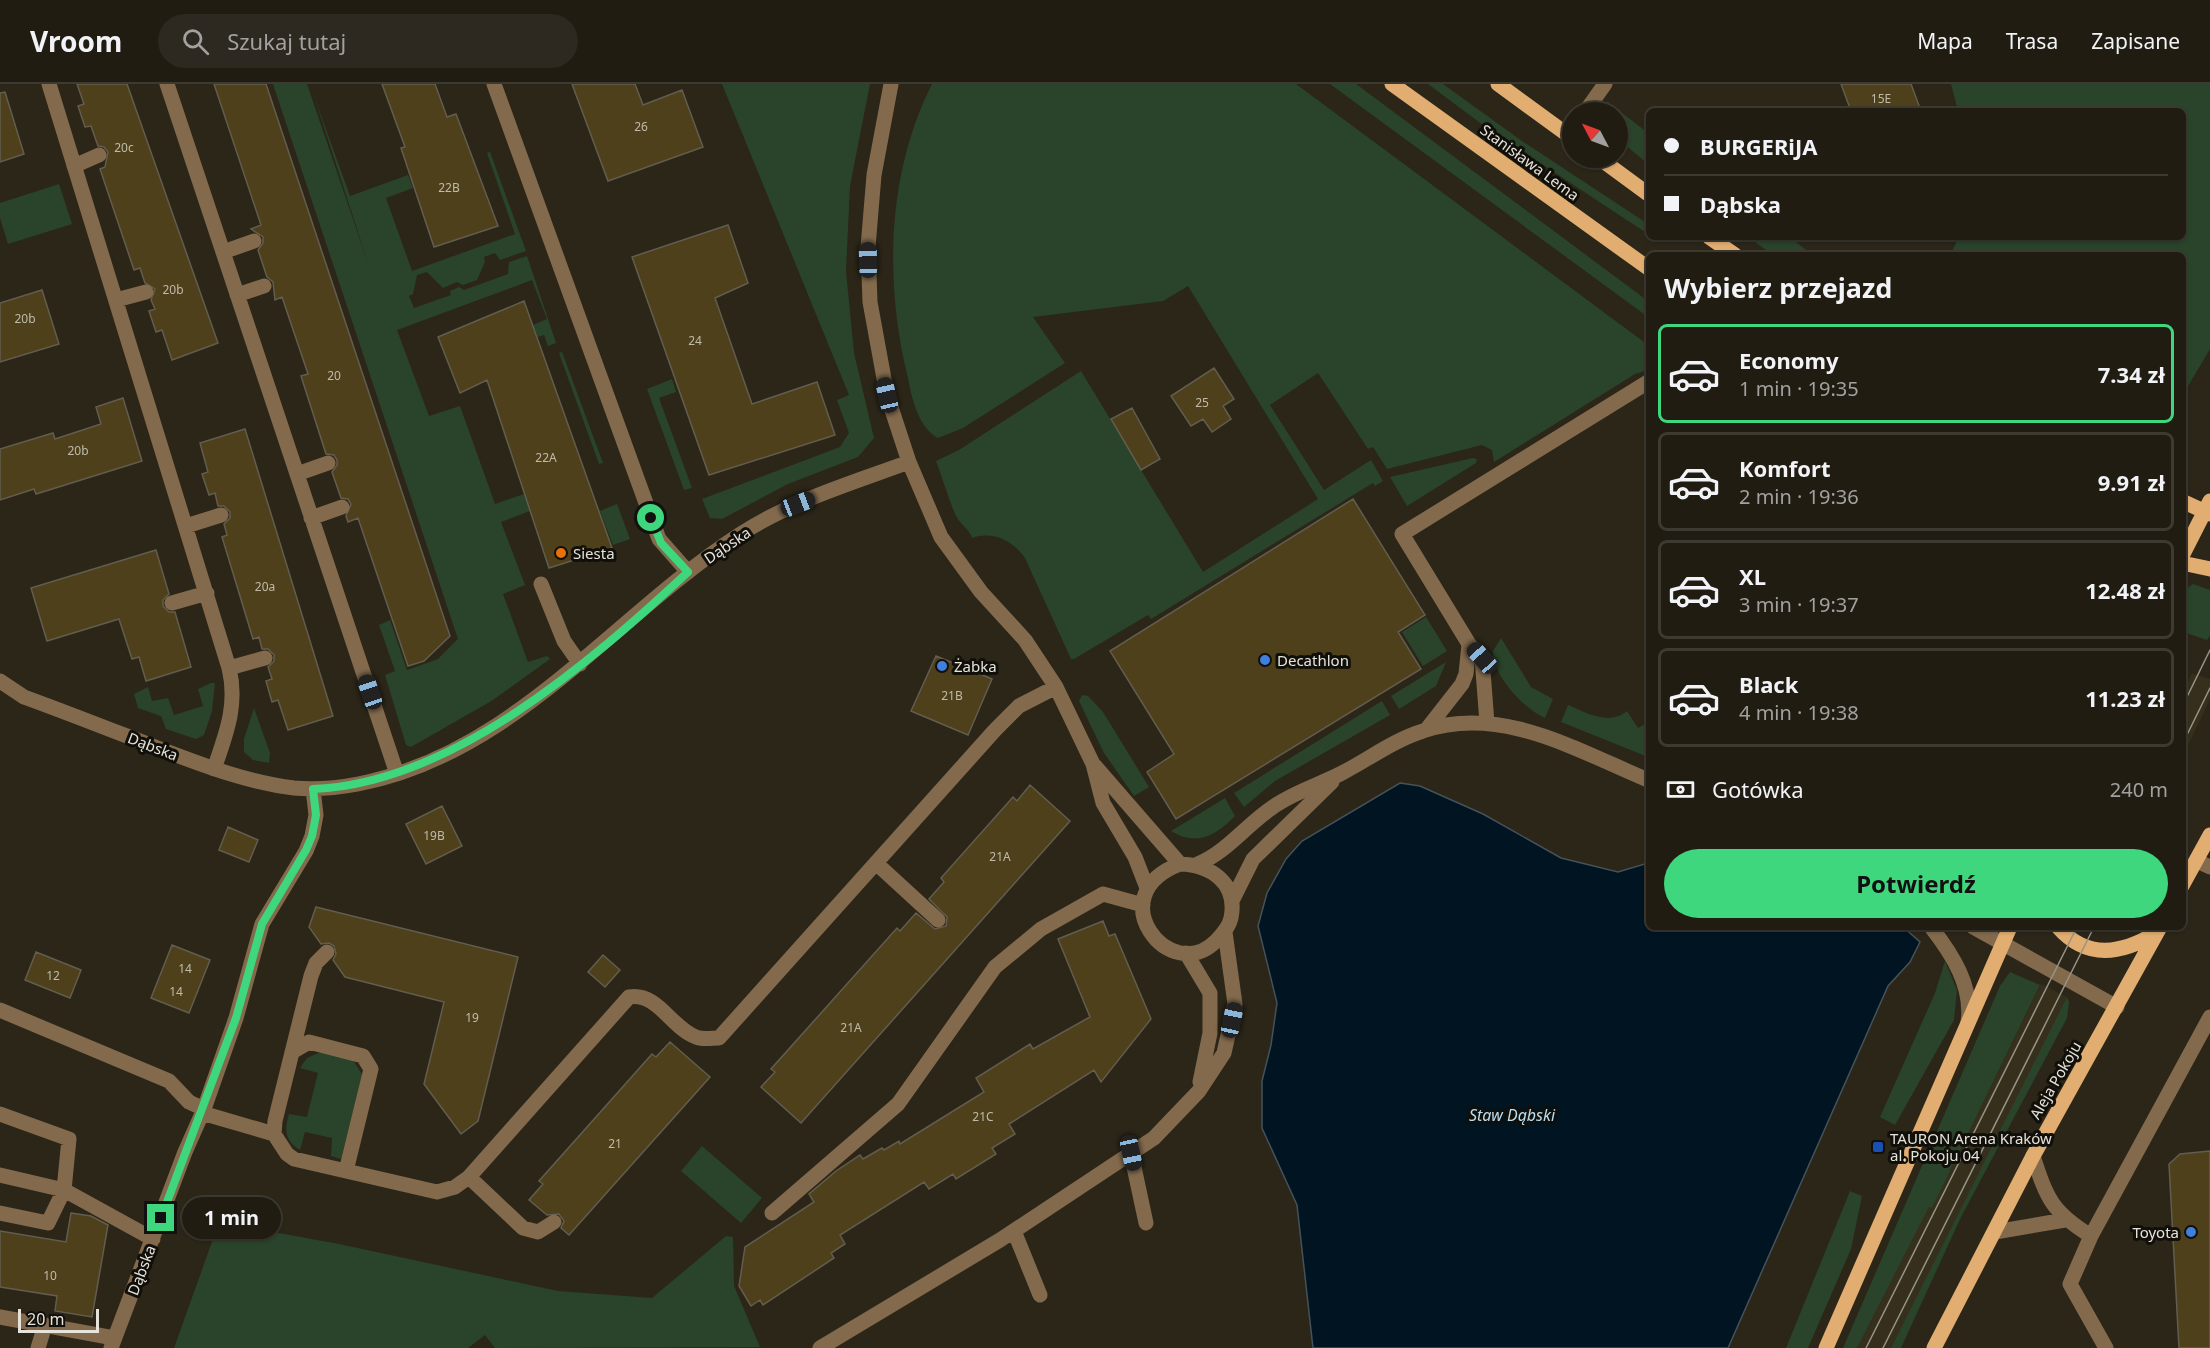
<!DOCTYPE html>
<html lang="pl">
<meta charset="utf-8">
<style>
:root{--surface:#201c12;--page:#2d2920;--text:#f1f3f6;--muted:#a2a19f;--line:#3d3a32;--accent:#3fd77d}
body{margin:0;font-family:"Noto Sans",sans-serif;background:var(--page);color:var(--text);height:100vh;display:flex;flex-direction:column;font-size:22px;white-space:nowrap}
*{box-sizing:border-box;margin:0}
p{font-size:20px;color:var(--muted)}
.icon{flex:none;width:33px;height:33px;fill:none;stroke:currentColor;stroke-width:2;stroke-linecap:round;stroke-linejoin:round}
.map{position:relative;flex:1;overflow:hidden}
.sheet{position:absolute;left:1646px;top:168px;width:540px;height:678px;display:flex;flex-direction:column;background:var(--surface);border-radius:9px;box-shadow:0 2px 4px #0004,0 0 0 2px var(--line)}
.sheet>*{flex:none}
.hud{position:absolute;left:1646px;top:24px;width:540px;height:132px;border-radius:9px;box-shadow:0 2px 4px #0004,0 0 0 2px var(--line);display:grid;align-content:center;height:132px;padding:0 18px;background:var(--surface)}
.needle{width:39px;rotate:311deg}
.fabs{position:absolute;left:1562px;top:18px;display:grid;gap:12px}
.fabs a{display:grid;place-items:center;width:66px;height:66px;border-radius:50%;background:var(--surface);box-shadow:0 2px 4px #0004,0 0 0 2px var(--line);font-size:30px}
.scale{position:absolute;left:18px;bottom:15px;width:81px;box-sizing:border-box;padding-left:6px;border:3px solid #e6e3db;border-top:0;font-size:16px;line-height:21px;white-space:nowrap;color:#e6e3db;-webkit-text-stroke:4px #110f09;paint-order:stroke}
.end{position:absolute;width:27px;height:27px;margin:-14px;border:8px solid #3fd77d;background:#111;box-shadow:0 0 0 3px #111}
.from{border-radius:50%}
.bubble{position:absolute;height:42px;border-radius:21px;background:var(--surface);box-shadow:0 2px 4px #0004,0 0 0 2px var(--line);font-size:20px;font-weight:700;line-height:42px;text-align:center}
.car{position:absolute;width:18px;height:36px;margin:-18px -9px;border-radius:8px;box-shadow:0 0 4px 2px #0007;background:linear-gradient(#222 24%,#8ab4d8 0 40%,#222 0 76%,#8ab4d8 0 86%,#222 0)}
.hud b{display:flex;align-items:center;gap:21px;height:57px;font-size:22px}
.hud b+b{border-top:2px solid var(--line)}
.hud i{width:15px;height:15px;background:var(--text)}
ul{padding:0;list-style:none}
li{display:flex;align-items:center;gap:18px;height:99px;margin:0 12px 9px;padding:0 6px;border:3px solid var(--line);border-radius:9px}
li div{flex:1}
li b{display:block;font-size:22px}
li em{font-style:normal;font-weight:700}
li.current{border-color:var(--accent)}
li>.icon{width:54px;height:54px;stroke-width:1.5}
h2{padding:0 18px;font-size:27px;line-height:72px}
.pay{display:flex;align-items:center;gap:15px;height:66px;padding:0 18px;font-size:22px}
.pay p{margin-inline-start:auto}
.action{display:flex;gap:12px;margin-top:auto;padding:12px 18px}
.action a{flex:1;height:69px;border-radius:36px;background:var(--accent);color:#111;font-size:24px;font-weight:700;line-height:69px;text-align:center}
header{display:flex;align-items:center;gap:36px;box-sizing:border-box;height:84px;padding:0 30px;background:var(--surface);border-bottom:2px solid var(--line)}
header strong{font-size:28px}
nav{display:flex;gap:33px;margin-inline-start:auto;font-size:21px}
.search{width:420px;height:54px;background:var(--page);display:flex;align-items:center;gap:15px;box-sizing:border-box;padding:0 21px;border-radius:33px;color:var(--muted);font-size:22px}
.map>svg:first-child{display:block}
.built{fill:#362f1b}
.green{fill:#29442a}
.water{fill:#001422;stroke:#45525a;stroke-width:1.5}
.building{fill:#4d401b;stroke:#635d4f;stroke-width:1.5}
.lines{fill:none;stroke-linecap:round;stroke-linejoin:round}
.minor{stroke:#836a4d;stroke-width:15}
.major{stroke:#e1ad70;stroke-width:15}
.tram{stroke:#979389;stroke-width:1.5}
.route{stroke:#3fd77d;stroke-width:8}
.food-dot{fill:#e8710a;stroke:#110f09;stroke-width:2}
.shop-dot{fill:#3f7fe0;stroke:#110f09;stroke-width:2}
.transit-dot{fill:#1a4fb4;stroke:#110f09;stroke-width:2}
.labels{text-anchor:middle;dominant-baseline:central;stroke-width:6;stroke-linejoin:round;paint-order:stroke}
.number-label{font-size:12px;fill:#c0baab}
.street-label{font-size:15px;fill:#e6e3db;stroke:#110f09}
.poi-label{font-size:15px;fill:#e6e3db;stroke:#110f09;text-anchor:start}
.water-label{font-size:16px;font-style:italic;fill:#b8dff6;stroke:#110f09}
</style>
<header>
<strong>Vroom</strong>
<div class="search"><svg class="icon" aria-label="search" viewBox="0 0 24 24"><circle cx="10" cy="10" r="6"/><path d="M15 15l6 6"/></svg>Szukaj tutaj</div>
<nav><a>Mapa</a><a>Trasa</a><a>Zapisane</a></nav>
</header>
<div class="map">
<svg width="2210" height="1264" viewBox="0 0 2210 1264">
<rect width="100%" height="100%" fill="#2b2618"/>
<path class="built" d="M2192 589 2210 595V615L2183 672V608Z
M2041 900 2067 913 2040 970 1891 1264H1857L1929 1122 1932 1123Z"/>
<path class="green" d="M273 0H307L369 182 313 9 350 112 408 91 413 104 386 114 412 187 515 150 487 69 490 68 526 167 500 176 495 169 484 173 485 178 477 196 463 201 457 198 443 204 427 188 417 191 413 210 409 212 414 224 451 211 450 207 459 203 464 206 508 190 509 178 527 172 556 259 548 262 544 251 538 253 533 241 547 235 532 196 397 246 429 332 460 322 495 420 524 410 530 427 501 438 525 501 503 510 528 578 547 572 550 575 493 616 411 663 406 661 385 591 395 587 379 541 390 536 407 586 438 575 458 555Z
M722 0H870L850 102 846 187 854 269 874 354 858 373 788 400 722 435 710 434 702 415 840 363 849 349 837 316 849 311Z
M932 0H1296L1648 261V286L1635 290 1494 378 1492 366 1482 361 1387 385 1373 363 1368 365 1318 289 1270 321 1324 406 1371 376 1383 397 1375 402 1373 399 1151 535 1148 531 1074 575H1071L1025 474C1012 456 993 447 972 454 969 445 961 441 956 432 948 414 943 395 936 377L959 366 1081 287 1203 488 1318 415 1188 202 1163 217 1033 233 1065 279 963 344 938 354C918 343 912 315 908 294 884 198 887 89 932 0Z
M1330 0H1356L1648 217V233Z
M1428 0H1443L1522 57 1648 140V150L1487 44Z
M1951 0H2210V265L2185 307 2183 308 2182 171H1950L1959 153H2182V27H1958Z
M1608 18 1648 49V80L1617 54V28H1605Z
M59 100 72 140 8 160 0 134V119Z
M1748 153H1789L1813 171H1773Z
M562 268 603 379 599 380 559 269Z
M672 295 676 308 659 314 692 404 684 406 647 305Z
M1473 374 1477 375 1476 379 1407 422 1390 393Z
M617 420 630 455 613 461 600 427Z
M2193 500 2210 506V551L2207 556 2183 548C2182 533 2178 508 2193 500Z
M1426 533 1447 567 1423 582 1402 548Z
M1501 554 1531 603 1553 615 1545 634C1524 625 1492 591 1493 567Z
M1446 578 1436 602 1399 625 1391 612Z
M211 599H215L212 627 204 651 196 655 166 645 161 632 138 624 134 610 148 603 152 617 168 614 174 631 203 622 198 605Z
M1082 611 1088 612 1103 628 1149 703 1134 712 1104 669 1079 617Z
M1382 617 1390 631 1275 697 1244 723 1234 709Z
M1568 621C1587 629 1609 642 1627 627L1638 644 1648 638V673L1561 638Z
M254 624 270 669 269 679 253 676 244 668V655Z
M1225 714 1235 732C1216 751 1198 763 1171 747Z
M1945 877 1957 906 1954 936 1895 1041 1880 1033 1935 909Z
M2010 888 2040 901 1932 1124 1929 1123 1857 1264H1843L2000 902Z
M2067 913 2069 918 2067 934 1961 1133 1901 1264H1891Z
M323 967 353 976 363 992 341 1075 331 1072 332 1054 305 1048 300 1066C285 1057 284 1046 289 1030L307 1033 318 989 300 984 307 974Z
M702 1062 762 1114 741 1139 681 1087Z
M1850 1107 1862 1112 1851 1165 1808 1264H1786Z
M219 1138 339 1160 558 1207 652 1214 726 1152 733 1153 734 1202 760 1263 495 1264 485 1251 468 1264H174Z"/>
<path class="water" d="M1400 699 1420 702 1483 730 1561 774 1618 788 1648 779V843H1903L1920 858 1910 878 1888 902 1728 1264H1313L1297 1121 1262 1044V997L1271 961 1277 919 1258 842 1267 809 1286 775 1302 757Z"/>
<path class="building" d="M77 0H127L218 259 172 276 162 246 156 248 149 227 155 225 151 216 155 205 145 199 140 184 134 186 100 85 105 83 108 68 104 63 98 62 91 42 85 43 78 22 84 20Z
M214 0H266L450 552 424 577 408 582 358 434 348 438 346 432 351 420 348 415 341 414 332 388 337 381V376L334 371 326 370 301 292 308 290 282 213 275 216 273 198 267 193 258 166 263 159V153L251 145 261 141Z
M382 0H435L447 33 456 30 498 142 434 163 401 64 405 63Z
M572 0H635L643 21 682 6 703 63 608 97Z
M1841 0H1911L1921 27H1851Z
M5 8 24 70 0 78V9Z
M728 141 748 199 715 214 752 320 817 298 835 351 709 391 632 173Z
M42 206 59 260 0 278V219Z
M524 217 612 464 549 484 487 296 460 309 438 253Z
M1214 284 1234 315 1223 322 1231 335 1212 348 1203 335 1191 342 1171 312Z
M123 314 142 377 36 410 34 405 0 416V365L53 349 55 355 101 340 96 323Z
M1132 324 1160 375 1141 386 1111 335Z
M245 345 333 632 288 646 278 616 272 618 266 597 272 595 268 583 274 577V571L268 565H262L259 553 253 555 222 453 227 451 224 440 230 434V428L224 422H218L215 409 209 411 202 390 208 388 200 359Z
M1353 415 1425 531 1398 548 1421 585 1176 735 1147 688 1174 670 1110 567Z
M156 466 169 510 163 516V522L169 528H175L191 583 146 597 139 573 132 575 119 535 47 557 31 504Z
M936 572 992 595 968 651 911 627Z
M1030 701 1070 737 801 1039 761 1003 775 988 771 985 897 844 900 847 916 829 935 845 946 842 947 833 929 815 944 798 941 794 1013 713 1017 717Z
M442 722 462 762 426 780 406 740Z
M228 743 258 756 249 778 219 766Z
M316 823 518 873 478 1037 461 1050 424 1000 444 918 345 893 333 876 336 870 334 862 329 859 321 860 309 843Z
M1103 837 1109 852 1115 850 1151 935 1101 998 1094 986 1009 1040 1015 1050 992 1064 996 1070 956 1095 953 1090 929 1105 924 1098 840 1151 845 1160 831 1169 834 1174 763 1221 760 1216 751 1222 739 1202 745 1163 814 1118 809 1110 836 1087 860 1071 863 1075 882 1064 884 1066 899 1057 900 1060 984 1008 976 994 1030 960 1033 965 1090 933 1058 855Z
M172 861 210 876 189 929 151 914Z
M36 868 81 886 70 914 25 896Z
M603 871 620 886 605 903 588 888Z
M670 958 710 993 569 1151 561 1144 564 1137 559 1130 547 1131 529 1116 543 1100 539 1097 652 970 656 973Z
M2210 1067V1264H2179L2169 1080 2180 1070Z
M71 1129 91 1132 108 1141 92 1233 55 1227 57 1212 0 1203V1147L66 1158Z"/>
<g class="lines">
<path class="minor" d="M49 0 229 584C238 621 226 650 214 685
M167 0 397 690
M494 0 659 455 688 488
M891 0 874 91 868 163 870 218 887 311 909 378 941 453 981 508 1025 556 1056 603 1093 680 1103 719 1135 773 1147 804
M1585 28 1605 0
M74 82 99 71
M223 168 254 157
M237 211 264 202
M116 216 146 208
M297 390 328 379
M311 434 342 423
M186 442 221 431
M541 500 564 557 580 580
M172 519 207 509
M229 584 265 574
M0 597 24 613C68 629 111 646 155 663 200 680 245 698 294 704 315 706 337 704 358 700 514 670 613 533 739 451 791 417 852 399 909 378
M1487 639 1482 574 1469 560 1402 450 1648 298
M1426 646 1462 600 1466 590 1469 560
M1095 682 1180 780C1211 781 1238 799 1231 834 1229 843 1223 850 1216 857 1170 903 1098 811 1180 780
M2197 777 2210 783
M877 780 938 836
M1198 780C1228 767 1246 741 1273 723 1294 708 1319 701 1342 689 1369 675 1394 656 1423 647 1501 620 1578 667 1648 696
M1232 817 1253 775 1332 698
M1931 843C1952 870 1973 902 1968 938
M1973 843 2117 923
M1186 869 1210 909V949L1200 998
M0 926 169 997 189 1018 204 1025
M292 968 309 958 363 972 371 985 346 1087
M202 1029 274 1050 287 1070 294 1075 437 1108 455 1103 469 1093 629 913C658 908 671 944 696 953 702 956 712 954 719 954L995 646 1019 622 1056 603
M0 1030 69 1055 64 1106 48 1139 0 1129
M274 1050 275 1037 311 892 316 879 327 868
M1131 1069 1146 1139
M2033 1072C2047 1115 2052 1128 2091 1152L2210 933
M0 1091 64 1106 153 1155
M469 1093 523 1144 538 1148 554 1138
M772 1129 898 1020 995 883 1041 845 1103 810 1143 821
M1014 1147 1040 1211
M1995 1148 2065 1136
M2091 1152 2070 1200 2106 1264
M0 1233 114 1254
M38 1264 45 1241
M111 1264 185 1068 204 1025 236 934 262 840 306 767 312 752 316 731 313 705
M820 1264 1000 1156 1154 1054 1199 1007 1224 969 1235 920 1225 848"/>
<path class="major" d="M1392 0 1648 184
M1498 0 1572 54
M1599 74 1648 110
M1709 153 1735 171
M2182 417 2210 430
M2182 472 2210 417
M2182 479 2210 485
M2182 802 2210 751
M2058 843C2087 876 2122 870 2156 849
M1826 1264 2010 843
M1934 1264 2033 1072 2160 843"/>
<path class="tram" d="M2182 623 2210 566
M2182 661 2210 604
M1866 1264 2077 843
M1883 1264 2094 843"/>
</g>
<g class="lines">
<path class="route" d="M161 1134 236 934 262 840 306 766 312 752 316 731 313 705C451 700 591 578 688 488L661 459 651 434"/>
</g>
<circle class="food-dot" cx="561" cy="469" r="6"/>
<g class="shop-dot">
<circle cx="1265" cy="576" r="6"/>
<circle cx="942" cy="582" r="6"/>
<circle cx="2191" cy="1148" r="6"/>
</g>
<rect class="transit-dot" x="1872" y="1057" width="12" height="12" rx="3"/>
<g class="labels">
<g class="number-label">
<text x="1881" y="14">15E</text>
<text x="641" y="42">26</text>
<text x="124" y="63">20c</text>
<text x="449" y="103">22B</text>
<text x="173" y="205">20b</text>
<text x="25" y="234">20b</text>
<text x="695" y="256">24</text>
<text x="334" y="291">20</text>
<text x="1202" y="318">25</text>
<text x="78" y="366">20b</text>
<text x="546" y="373">22A</text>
<text x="265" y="502">20a</text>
<text x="952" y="611">21B</text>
<text x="434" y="751">19B</text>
<text x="1000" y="772">21A</text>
<text x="185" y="884">14</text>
<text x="53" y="891">12</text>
<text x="176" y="907">14</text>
<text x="472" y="933">19</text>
<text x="851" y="943">21A</text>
<text x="983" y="1032">21C</text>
<text x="615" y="1059">21</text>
<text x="50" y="1191">10</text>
</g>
<g class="street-label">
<text transform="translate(1530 78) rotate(36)">Stanisława Lema</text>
<text transform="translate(727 461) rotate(-34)">Dąbska</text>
<text transform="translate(153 662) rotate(21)">Dąbska</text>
<text transform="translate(2055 996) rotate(-60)">Aleja Pokoju</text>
<text transform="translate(141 1186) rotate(-69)">Dąbska</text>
</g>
<g class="poi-label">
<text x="573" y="469">Siesta</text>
<text x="1277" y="576">Decathlon</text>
<text x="954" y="582">Żabka</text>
<text x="1890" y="1054">TAURON Arena Kraków<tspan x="1890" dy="17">al. Pokoju 04</tspan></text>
<text x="2179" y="1148" text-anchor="end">Toyota</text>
</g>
<g class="water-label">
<text x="1512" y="1031">Staw Dąbski</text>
</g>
</g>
</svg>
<div class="fabs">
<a><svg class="needle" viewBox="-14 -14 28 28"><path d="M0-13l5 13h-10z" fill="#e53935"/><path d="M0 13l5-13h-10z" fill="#a2a19f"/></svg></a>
</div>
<div class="scale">20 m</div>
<i class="end from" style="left:651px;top:434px"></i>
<i class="end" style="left:161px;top:1134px"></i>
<div class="bubble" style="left:182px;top:1113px;width:99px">1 min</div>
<i class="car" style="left:868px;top:176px;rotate:359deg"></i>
<i class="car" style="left:887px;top:311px;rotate:347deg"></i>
<i class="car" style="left:798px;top:420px;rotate:69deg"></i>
<i class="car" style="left:1482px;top:574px;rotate:318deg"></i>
<i class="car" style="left:370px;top:608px;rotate:341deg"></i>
<i class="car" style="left:1232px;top:936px;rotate:12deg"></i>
<i class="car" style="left:1131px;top:1069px;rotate:168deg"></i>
<div class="hud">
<b><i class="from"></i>BURGERiJA</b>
<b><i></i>Dąbska</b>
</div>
<section class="sheet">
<h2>Wybierz przejazd</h2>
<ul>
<li class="current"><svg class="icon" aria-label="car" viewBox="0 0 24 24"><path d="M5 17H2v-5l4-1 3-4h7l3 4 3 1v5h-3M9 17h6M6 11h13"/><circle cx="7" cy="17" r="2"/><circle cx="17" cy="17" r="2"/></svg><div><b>Economy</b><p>1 min · 19:35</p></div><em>7.34 zł</em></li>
<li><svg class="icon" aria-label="car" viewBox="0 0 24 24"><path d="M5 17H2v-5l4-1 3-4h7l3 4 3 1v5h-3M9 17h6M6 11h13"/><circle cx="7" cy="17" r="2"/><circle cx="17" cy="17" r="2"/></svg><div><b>Komfort</b><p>2 min · 19:36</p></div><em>9.91 zł</em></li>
<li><svg class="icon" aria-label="car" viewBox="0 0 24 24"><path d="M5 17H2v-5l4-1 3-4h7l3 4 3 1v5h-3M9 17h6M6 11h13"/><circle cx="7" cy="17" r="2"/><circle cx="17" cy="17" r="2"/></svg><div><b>XL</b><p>3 min · 19:37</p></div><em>12.48 zł</em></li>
<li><svg class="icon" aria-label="car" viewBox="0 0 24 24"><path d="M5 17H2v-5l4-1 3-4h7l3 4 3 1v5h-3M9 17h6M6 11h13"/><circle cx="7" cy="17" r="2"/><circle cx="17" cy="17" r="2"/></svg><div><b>Black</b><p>4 min · 19:38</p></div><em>11.23 zł</em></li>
</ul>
<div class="pay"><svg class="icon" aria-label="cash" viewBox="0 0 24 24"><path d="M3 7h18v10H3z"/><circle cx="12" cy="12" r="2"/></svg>Gotówka<p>240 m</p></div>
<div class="action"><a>Potwierdź</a></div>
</section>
</div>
